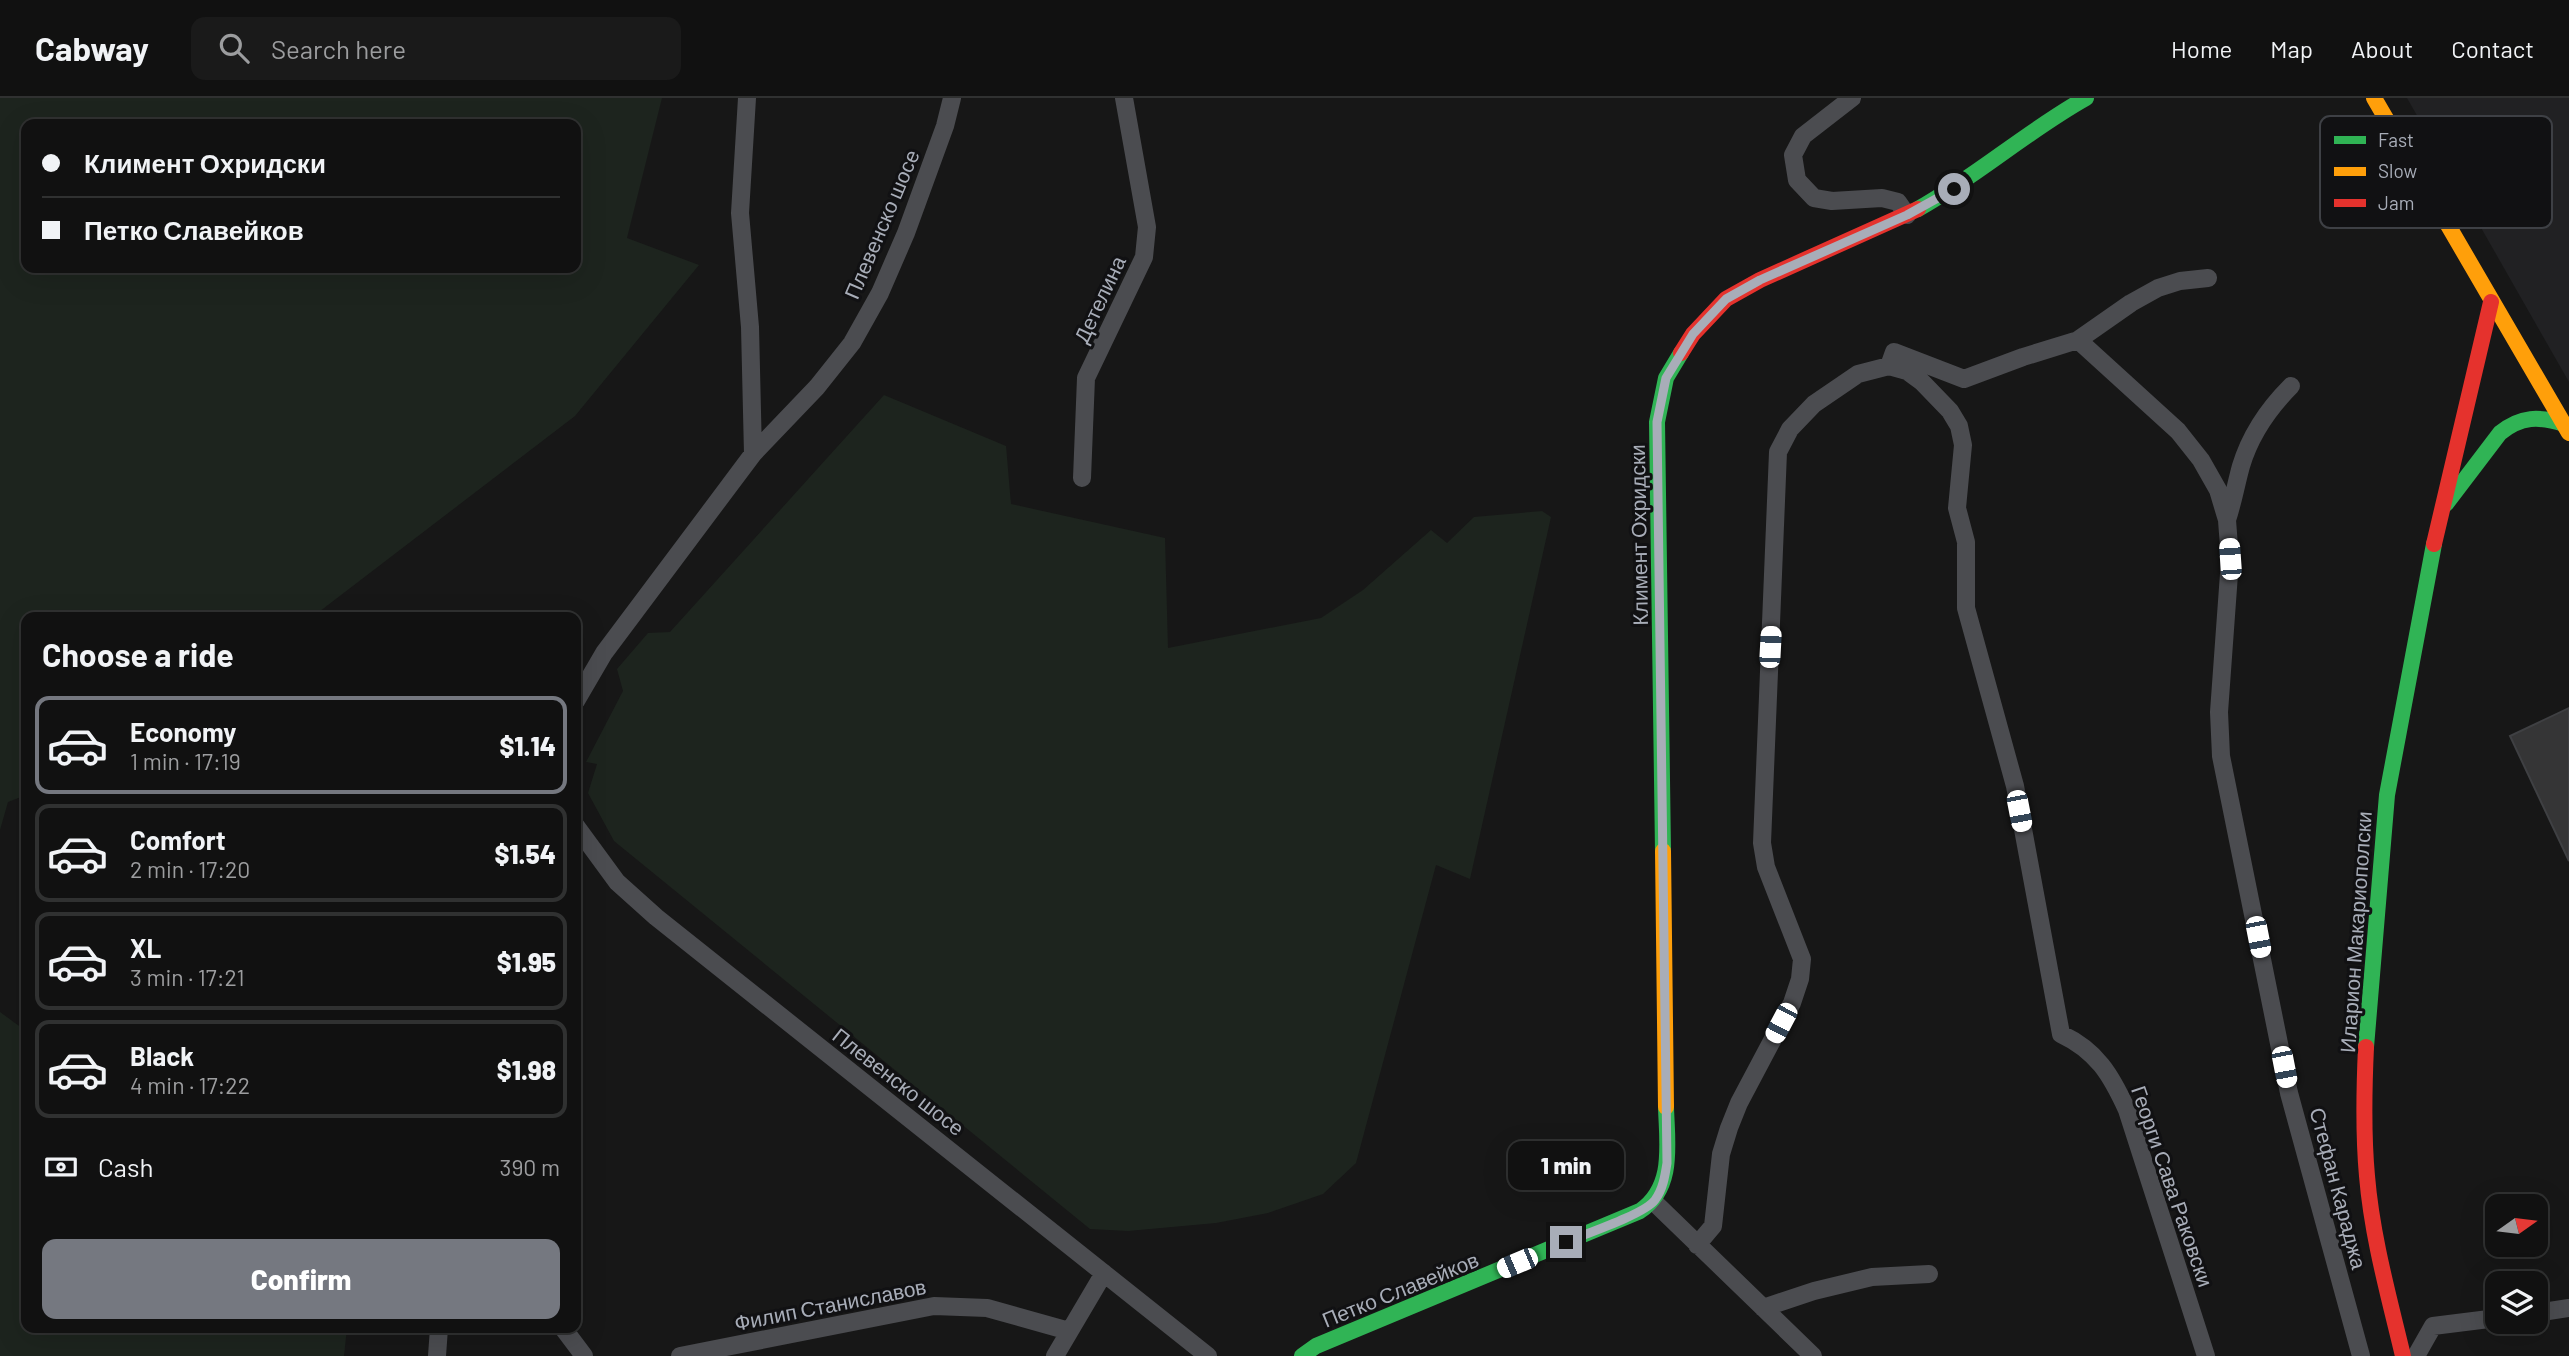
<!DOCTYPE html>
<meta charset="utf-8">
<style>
:root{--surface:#111;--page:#1a1a1a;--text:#f1f3f6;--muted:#9c9d9f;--line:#303131;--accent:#757880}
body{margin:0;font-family:Barlow,sans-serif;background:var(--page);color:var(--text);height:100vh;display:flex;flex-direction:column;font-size:26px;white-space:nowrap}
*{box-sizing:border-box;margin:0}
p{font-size:23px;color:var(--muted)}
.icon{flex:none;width:38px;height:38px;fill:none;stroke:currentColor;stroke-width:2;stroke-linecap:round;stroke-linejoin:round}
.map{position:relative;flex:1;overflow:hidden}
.panel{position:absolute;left:21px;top:514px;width:560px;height:721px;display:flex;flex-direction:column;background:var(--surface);border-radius:14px;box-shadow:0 7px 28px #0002,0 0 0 2px var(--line)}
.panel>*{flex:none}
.guide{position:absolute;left:21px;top:21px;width:560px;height:154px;border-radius:14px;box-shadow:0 7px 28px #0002,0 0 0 2px var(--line);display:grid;align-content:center;height:154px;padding:0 21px;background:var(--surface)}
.needle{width:46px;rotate:76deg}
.fabs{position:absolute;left:2485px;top:1096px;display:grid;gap:14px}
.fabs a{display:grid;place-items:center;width:63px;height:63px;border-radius:14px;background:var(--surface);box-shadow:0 7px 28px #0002,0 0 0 2px var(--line);font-size:35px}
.end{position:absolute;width:32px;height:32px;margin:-16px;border:9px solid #a8adb8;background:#111;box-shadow:0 0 0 4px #111}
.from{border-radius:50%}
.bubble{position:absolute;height:49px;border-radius:14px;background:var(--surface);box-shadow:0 7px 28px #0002,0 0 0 2px var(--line);font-size:23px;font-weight:800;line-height:49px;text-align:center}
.car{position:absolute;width:21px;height:42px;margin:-21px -10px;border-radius:9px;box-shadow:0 0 5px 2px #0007;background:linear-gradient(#fff 24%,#345 0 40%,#fff 0 76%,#345 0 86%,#fff 0)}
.guide b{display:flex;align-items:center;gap:24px;height:66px;font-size:26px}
.guide b+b{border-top:2px solid var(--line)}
.guide i{width:18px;height:18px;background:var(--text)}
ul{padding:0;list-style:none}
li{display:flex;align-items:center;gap:21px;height:98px;margin:0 14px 10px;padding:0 7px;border:4px solid var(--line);border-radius:14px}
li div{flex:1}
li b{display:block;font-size:26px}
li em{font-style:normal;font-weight:800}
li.current{border-color:var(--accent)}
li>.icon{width:63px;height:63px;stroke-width:1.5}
h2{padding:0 21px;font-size:32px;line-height:84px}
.pay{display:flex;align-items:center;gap:18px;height:77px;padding:0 21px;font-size:26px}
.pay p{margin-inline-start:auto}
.button{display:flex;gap:14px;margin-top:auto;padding:14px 21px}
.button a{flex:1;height:80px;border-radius:14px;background:var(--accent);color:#fff;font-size:28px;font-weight:800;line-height:80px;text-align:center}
header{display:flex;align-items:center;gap:42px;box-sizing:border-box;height:98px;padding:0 35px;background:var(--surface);border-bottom:2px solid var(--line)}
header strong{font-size:33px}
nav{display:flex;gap:38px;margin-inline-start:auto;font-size:24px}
.search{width:490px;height:63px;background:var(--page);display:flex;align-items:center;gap:18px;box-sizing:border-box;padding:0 24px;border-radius:14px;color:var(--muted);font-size:26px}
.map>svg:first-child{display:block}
.built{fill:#212123}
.green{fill:#1d241e;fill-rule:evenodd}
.building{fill:#353536;stroke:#3f4043;stroke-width:2}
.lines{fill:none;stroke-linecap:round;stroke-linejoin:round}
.street{stroke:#4b4c50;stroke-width:18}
.fast{stroke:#30b455;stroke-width:16}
.slow{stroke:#ff9f0a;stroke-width:16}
.jam{stroke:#e5322d;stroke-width:16}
.route{stroke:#a8adb8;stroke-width:9}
.labels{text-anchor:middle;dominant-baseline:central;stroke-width:6;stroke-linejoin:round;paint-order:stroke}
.street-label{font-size:21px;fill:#a8adb8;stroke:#111113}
.key{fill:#111113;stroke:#3e4045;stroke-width:2}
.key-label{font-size:19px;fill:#a8adb8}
</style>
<header>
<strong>Cabway</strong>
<div class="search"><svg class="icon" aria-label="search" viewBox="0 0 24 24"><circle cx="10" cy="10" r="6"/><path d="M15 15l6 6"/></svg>Search here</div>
<nav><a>Home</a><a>Map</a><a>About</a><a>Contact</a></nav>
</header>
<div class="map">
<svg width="2569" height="1258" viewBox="0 0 2569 1258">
<rect width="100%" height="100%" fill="#171717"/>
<path class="built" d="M2407 0H2569V284Z"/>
<path class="green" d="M0 0H662L627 140 699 167 575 318 311 520H26V697L8 704 0 732ZM26 26H576V170H26Z
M884 297 1006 348 1011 406 1165 440 1168 550 1321 520 1363 492 1431 432 1447 445 1474 419 1542 413 1551 419 1470 781 1436 767 1356 1065 1323 1096 1268 1115 1216 1125 1128 1133 1090 1131 614 743 588 695 597 666 586 664 623 593 617 571 648 535 670 534Z
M0 914 26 933V1230H347L344 1258H0Z"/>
<path class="building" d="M2569 610V763L2510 638Z"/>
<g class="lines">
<path class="street" d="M747 0 740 115 750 229 753 356
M1852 0 1803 38 1793 57 1797 82 1814 100 1832 103 1882 100 1898 104 1907 117
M2078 242 2178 333 2201 362 2218 392 2227 422 2230 462 2219 614 2221 658 2289 995 2361 1258
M1889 268 1894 254 1964 281 2023 259 2078 242 2131 205 2158 190 2180 183 2208 180
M1082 380 1086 280 1144 159 1147 129 1124 0
M2227 422C2233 404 2236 386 2241 368 2250 338 2269 310 2291 288
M576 603 604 555 753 356 817 289 852 245 880 195 906 135 945 28 952 0
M576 728 617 784 656 819 1208 1258
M1654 1104 1813 1258
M1697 1147 1713 1128 1721 1056 1729 1030 1739 1005 1792 905 1800 881 1802 861 1766 769 1762 745 1778 354 1790 331 1814 306 1858 276 1889 268 1907 273 1922 284 1950 313 1959 328 1963 347 1957 410 1966 444V510L2015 688 2061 936C2097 953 2111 977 2127 1012L2206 1258
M1763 1210 1814 1193 1872 1179 1929 1176
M2536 1215 2569 1210
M563 1230 584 1258
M437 1258 439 1230
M680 1258 934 1208 987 1210 1069 1233
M1055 1258 1104 1175
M2416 1258 2433 1228 2497 1220"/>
<path class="fast" d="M1918 111C1977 78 2027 33 2086 0
M2446 406 2500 335C2521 318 2539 318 2564 326
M1663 753 1657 324 1666 280 1681 255
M2366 949 2387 697 2434 446
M1302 1258 1316 1248 1640 1113C1675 1089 1667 1046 1666 1009"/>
<path class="slow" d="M2374 0 2569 335
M1663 753 1666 1009"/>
<path class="jam" d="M1681 255 1693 236 1726 201 1760 182 1918 111
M2434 446 2491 204
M2366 949C2364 992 2363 1035 2367 1078 2372 1139 2389 1199 2403 1258"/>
</g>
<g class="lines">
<path class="route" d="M1566 1144C1585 1136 1645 1116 1655 1102 1663 1091 1665 1078 1667 1065L1657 324 1666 280 1693 236 1726 201 1760 182 1907 117 1954 91"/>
</g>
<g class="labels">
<g class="street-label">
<text transform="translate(881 126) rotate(-67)">Плевенско шосе</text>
<text transform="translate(1099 201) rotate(-65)">Детелина</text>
<text transform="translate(1638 437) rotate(-91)">Климент Охридски</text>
<text transform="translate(2355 834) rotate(-86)">Иларион Макариополски</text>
<text transform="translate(899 983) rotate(38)">Плевенско шосе</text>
<text transform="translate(2173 1088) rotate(71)">Георги Сава Раковски</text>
<text transform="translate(2339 1090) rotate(75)">Стефан Караджа</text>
<text transform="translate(1400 1191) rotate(-22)">Петко Славейков</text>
<text transform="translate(830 1206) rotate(-11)">Филип Станиславов</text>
</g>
</g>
<rect x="2320" y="18" width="232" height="112" rx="10" class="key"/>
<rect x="2334" y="38" width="32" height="8" fill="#30b455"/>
<rect x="2334" y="69" width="32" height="9" fill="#ff9f0a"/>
<rect x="2334" y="101" width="32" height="8" fill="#e5322d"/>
<g class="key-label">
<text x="2378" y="49">Fast</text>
<text x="2378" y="80">Slow</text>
<text x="2378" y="112">Jam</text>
</g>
</svg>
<div class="fabs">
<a><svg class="needle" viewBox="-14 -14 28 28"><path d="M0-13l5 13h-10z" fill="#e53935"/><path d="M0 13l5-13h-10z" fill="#9c9d9f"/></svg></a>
<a><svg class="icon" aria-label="layers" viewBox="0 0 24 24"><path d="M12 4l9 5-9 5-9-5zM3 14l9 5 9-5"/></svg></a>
</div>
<i class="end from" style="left:1954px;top:91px"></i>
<i class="end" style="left:1566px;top:1144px"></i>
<div class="bubble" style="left:1508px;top:1043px;width:116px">1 min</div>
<i class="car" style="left:2230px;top:461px;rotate:356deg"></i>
<i class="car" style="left:1770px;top:549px;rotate:3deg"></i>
<i class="car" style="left:2019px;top:713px;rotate:169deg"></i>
<i class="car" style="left:2258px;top:839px;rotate:169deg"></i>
<i class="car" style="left:1781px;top:925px;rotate:208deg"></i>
<i class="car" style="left:2284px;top:969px;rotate:169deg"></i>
<i class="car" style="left:1517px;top:1165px;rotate:247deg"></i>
<div class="guide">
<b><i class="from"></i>Климент Охридски</b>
<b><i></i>Петко Славейков</b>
</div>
<section class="panel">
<h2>Choose a ride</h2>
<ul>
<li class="current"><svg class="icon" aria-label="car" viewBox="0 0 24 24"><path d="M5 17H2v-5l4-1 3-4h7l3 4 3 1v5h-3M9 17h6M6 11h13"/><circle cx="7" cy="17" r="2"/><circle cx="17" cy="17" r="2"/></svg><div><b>Economy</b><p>1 min · 17:19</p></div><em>$1.14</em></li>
<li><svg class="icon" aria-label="car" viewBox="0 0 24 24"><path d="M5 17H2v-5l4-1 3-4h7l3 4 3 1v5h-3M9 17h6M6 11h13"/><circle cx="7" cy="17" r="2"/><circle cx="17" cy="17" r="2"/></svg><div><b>Comfort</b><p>2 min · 17:20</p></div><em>$1.54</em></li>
<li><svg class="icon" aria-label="car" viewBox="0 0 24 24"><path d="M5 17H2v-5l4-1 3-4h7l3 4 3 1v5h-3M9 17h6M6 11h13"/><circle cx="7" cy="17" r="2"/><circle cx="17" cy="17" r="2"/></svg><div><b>XL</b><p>3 min · 17:21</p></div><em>$1.95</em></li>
<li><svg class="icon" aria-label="car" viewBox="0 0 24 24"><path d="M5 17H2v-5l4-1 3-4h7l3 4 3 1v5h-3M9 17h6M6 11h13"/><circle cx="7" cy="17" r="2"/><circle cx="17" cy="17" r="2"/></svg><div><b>Black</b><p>4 min · 17:22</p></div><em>$1.98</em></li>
</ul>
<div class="pay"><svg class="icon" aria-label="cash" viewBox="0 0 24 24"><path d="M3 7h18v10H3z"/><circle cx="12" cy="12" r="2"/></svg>Cash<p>390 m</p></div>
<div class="button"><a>Confirm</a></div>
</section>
</div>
